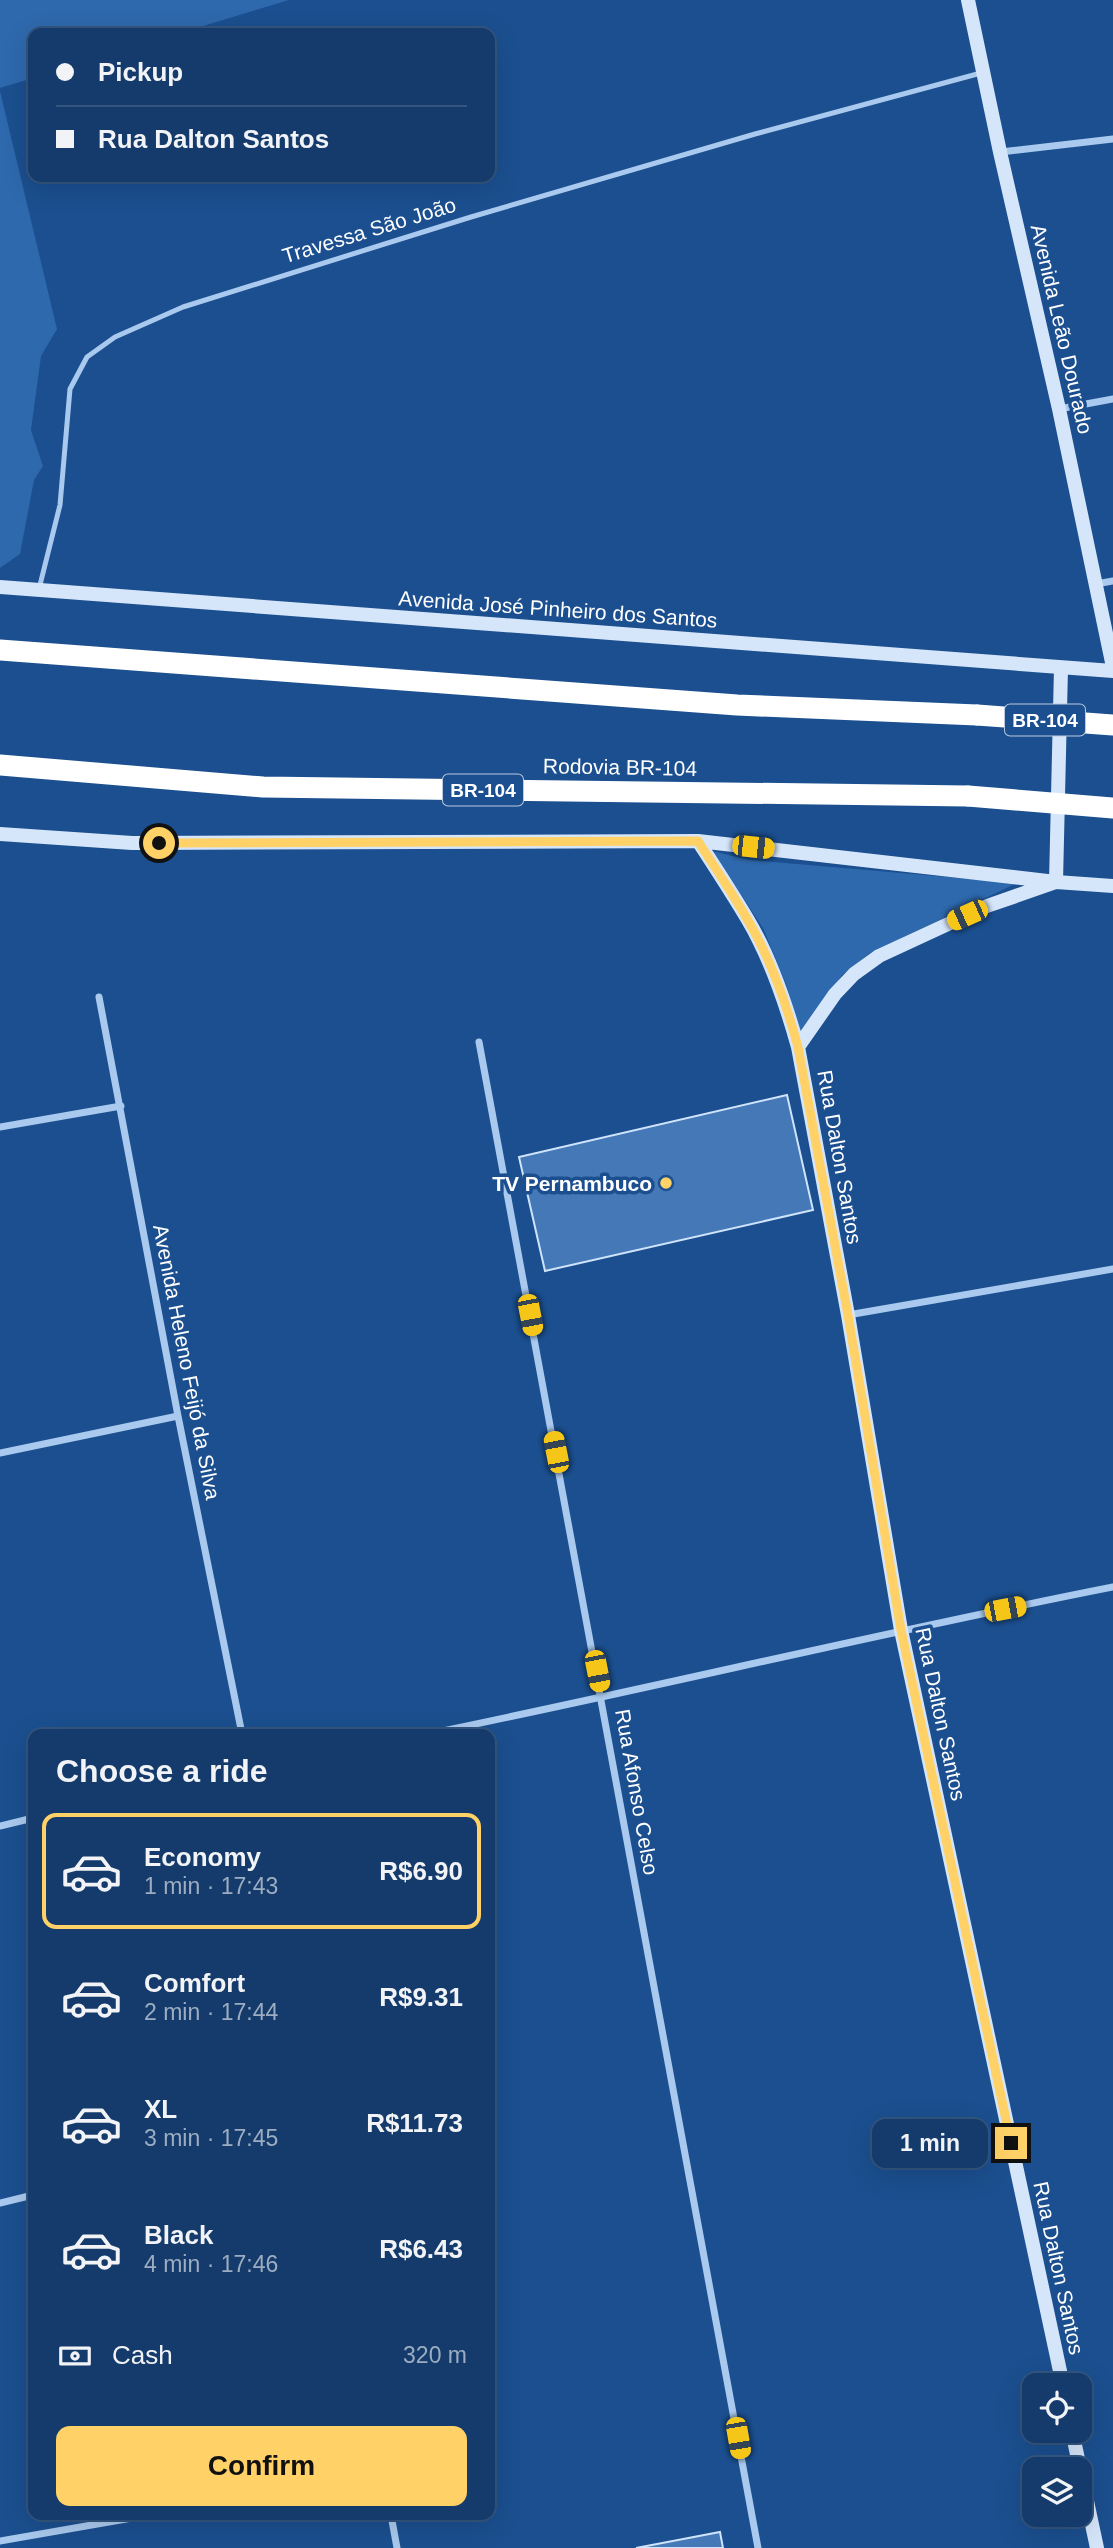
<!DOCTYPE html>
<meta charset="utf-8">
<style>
:root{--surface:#143b6b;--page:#214673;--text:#f1f3f6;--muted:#9dadc1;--line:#33557e;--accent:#ffd166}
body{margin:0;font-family:Helvetica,sans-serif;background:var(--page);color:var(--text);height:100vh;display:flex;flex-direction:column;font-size:26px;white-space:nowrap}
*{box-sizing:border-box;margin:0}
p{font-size:23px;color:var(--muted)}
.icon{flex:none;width:38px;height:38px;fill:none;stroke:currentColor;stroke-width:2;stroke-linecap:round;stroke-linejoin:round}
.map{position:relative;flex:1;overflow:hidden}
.panel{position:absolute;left:28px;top:1729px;width:467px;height:791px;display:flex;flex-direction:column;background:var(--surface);border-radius:14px;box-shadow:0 7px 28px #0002,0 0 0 2px var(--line)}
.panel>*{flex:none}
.hud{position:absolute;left:28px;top:28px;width:467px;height:154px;border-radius:14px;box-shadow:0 7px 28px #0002,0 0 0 2px var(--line);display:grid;align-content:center;height:154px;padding:0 28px;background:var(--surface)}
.buttons{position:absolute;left:1022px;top:2373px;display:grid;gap:14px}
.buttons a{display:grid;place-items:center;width:70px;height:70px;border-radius:14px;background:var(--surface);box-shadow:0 7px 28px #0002,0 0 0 2px var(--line);font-size:35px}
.end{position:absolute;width:32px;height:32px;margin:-16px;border:9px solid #ffd166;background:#111;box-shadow:0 0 0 4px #111}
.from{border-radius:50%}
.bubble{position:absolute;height:49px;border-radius:14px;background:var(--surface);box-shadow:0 7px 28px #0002,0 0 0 2px var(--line);font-size:23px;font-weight:600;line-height:49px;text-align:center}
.car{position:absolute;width:21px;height:42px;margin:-21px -10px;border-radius:9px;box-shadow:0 0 5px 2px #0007;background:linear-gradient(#f5c518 24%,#345 0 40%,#f5c518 0 76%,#345 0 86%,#f5c518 0)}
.hud b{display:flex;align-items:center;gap:24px;height:66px;font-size:26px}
.hud b+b{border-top:2px solid var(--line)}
.hud i{width:18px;height:18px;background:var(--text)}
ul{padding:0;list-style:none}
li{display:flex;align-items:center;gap:21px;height:116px;margin:0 14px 10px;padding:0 14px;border:4px solid transparent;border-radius:14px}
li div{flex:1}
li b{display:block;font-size:26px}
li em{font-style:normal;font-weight:600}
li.selected{border-color:var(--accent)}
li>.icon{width:63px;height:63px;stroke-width:1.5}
h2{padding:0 28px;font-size:32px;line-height:84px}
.pay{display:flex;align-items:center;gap:18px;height:77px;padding:0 28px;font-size:26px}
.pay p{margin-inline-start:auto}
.primary-button{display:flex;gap:14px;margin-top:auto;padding:14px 28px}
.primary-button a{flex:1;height:80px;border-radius:14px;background:var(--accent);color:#111;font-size:28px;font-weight:600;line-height:80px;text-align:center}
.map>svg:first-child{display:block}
.green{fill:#2e69ad}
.building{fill:#4478b7;stroke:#cfe3fa;stroke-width:2}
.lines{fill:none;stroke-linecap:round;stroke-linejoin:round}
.lane{stroke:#a9c9ee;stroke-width:5}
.street{stroke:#a9c9ee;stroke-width:7}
.secondary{stroke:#d6e6fa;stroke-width:14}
.highway{stroke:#fff;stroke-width:21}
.highway-bridge{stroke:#fff;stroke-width:21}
.route{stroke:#ffd166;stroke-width:9}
.poi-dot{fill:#ffd166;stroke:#1b4f8f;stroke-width:2.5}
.labels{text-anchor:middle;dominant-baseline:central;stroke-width:7;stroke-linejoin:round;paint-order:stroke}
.shield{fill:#1b4f8f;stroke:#bbcadd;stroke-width:2}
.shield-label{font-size:19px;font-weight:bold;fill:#fff}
.street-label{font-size:21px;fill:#fff;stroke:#1b4f8f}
.poi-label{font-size:21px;font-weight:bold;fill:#fff;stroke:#1b4f8f;text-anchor:end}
</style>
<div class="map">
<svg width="1113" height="2548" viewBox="0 0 1113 2548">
<rect width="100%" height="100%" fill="#1b4f8f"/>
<path class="green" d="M0 0H289L180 33H33V78L0 88Z
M0 91 57 329 41 356 31 430 43 466 34 480 20 554 0 568Z
M712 851 749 860 1017 883 870 953 842 975 801 1033 786 984 763 928Z"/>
<path class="building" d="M787 1095 813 1210 545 1271 519 1157Z
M720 2532 723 2548H636Z"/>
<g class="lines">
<path class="lane" d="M39 589 60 505 70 389 87 357 115 337 183 307 471 217 755 134 981 73"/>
<path class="street" d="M1000 152 1113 139
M1059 409 1113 399
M1096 584 1113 581
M99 997 178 1416 242 1734
M479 1042 758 2548
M0 1127 121 1106
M848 1315 1113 1269
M0 1453 178 1416
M428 1734C657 1687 884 1632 1113 1587
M0 1826 33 1818
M0 2203 33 2195
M391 2515 397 2548
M0 2541 149 2515"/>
<path class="secondary" d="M968 0 1000 152 1059 409 1113 667
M0 587 1113 671
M0 834 132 843 698 841 1056 882 1113 886
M698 841C715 867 732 893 748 920 771 959 786 1004 798 1047L848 1315 901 1630 1063 2385
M798 1047 835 994 854 974 879 956 987 906 1056 882 1061 668
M1072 2431 1097 2548"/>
<path class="highway" d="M0 650 737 705 977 715
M0 765 263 787 968 796"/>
<path class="highway-bridge" d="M977 715 1113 725
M968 796 1113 808"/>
</g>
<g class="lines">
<path class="route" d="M159 843 698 841C720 876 745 911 763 949 778 980 789 1014 798 1047L848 1315 901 1630 1011 2143"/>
</g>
<circle class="poi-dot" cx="666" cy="1183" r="7"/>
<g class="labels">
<g class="shield">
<rect x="1005" y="704.5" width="80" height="31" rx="5"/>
<rect x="443" y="774.5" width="80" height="31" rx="5"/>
</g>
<g class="shield-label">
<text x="1045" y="720">BR-104</text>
<text x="483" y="790">BR-104</text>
</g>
<g class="street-label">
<text transform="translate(369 230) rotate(-17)">Travessa São João</text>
<text transform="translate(1062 329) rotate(77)">Avenida Leão Dourado</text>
<text transform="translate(558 609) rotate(4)">Avenida José Pinheiro dos Santos</text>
<text transform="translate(620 767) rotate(1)">Rodovia BR-104</text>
<text transform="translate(840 1157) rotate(80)">Rua Dalton Santos</text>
<text transform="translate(187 1362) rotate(79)">Avenida Heleno Feijó da Silva</text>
<text transform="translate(941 1714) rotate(78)">Rua Dalton Santos</text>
<text transform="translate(637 1792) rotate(80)">Rua Afonso Celso</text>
<text transform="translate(1059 2268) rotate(78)">Rua Dalton Santos</text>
</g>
<g class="poi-label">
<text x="652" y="1183">TV Pernambuco</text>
</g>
</g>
</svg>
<div class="buttons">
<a><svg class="icon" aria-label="locate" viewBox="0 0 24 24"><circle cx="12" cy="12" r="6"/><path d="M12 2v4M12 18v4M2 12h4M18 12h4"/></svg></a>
<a><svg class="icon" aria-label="layers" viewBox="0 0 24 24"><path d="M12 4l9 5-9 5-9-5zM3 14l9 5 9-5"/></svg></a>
</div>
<i class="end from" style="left:159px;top:843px"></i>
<i class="end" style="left:1011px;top:2143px"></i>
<div class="bubble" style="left:872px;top:2119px;width:116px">1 min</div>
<i class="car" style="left:753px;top:847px;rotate:96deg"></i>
<i class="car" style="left:967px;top:915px;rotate:246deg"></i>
<i class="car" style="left:530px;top:1315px;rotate:169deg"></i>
<i class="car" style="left:556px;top:1452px;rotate:349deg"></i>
<i class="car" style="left:1005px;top:1609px;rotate:79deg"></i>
<i class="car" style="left:597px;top:1671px;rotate:169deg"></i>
<i class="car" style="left:738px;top:2438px;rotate:170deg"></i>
<div class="hud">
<b><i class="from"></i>Pickup</b>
<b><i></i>Rua Dalton Santos</b>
</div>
<section class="panel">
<h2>Choose a ride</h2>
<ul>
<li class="selected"><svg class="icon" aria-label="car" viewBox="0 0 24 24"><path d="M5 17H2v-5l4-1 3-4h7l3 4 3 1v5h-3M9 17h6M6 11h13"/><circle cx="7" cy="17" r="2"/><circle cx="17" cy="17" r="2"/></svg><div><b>Economy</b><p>1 min · 17:43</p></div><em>R$6.90</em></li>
<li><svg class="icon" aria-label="car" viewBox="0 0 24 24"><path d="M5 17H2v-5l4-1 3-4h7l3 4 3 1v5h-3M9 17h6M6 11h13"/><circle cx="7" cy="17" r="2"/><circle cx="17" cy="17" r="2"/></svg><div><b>Comfort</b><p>2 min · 17:44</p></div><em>R$9.31</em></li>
<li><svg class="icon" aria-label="car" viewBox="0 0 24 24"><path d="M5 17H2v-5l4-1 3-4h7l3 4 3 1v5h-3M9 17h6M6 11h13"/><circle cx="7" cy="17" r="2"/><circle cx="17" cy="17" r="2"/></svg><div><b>XL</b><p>3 min · 17:45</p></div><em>R$11.73</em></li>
<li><svg class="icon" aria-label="car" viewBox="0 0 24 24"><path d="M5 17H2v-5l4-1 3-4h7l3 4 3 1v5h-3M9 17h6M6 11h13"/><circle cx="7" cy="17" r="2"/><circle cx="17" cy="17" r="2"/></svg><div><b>Black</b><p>4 min · 17:46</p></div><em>R$6.43</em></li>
</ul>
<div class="pay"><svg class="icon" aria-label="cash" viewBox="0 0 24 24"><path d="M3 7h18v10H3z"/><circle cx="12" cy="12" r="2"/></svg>Cash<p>320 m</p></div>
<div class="primary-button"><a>Confirm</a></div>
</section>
</div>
